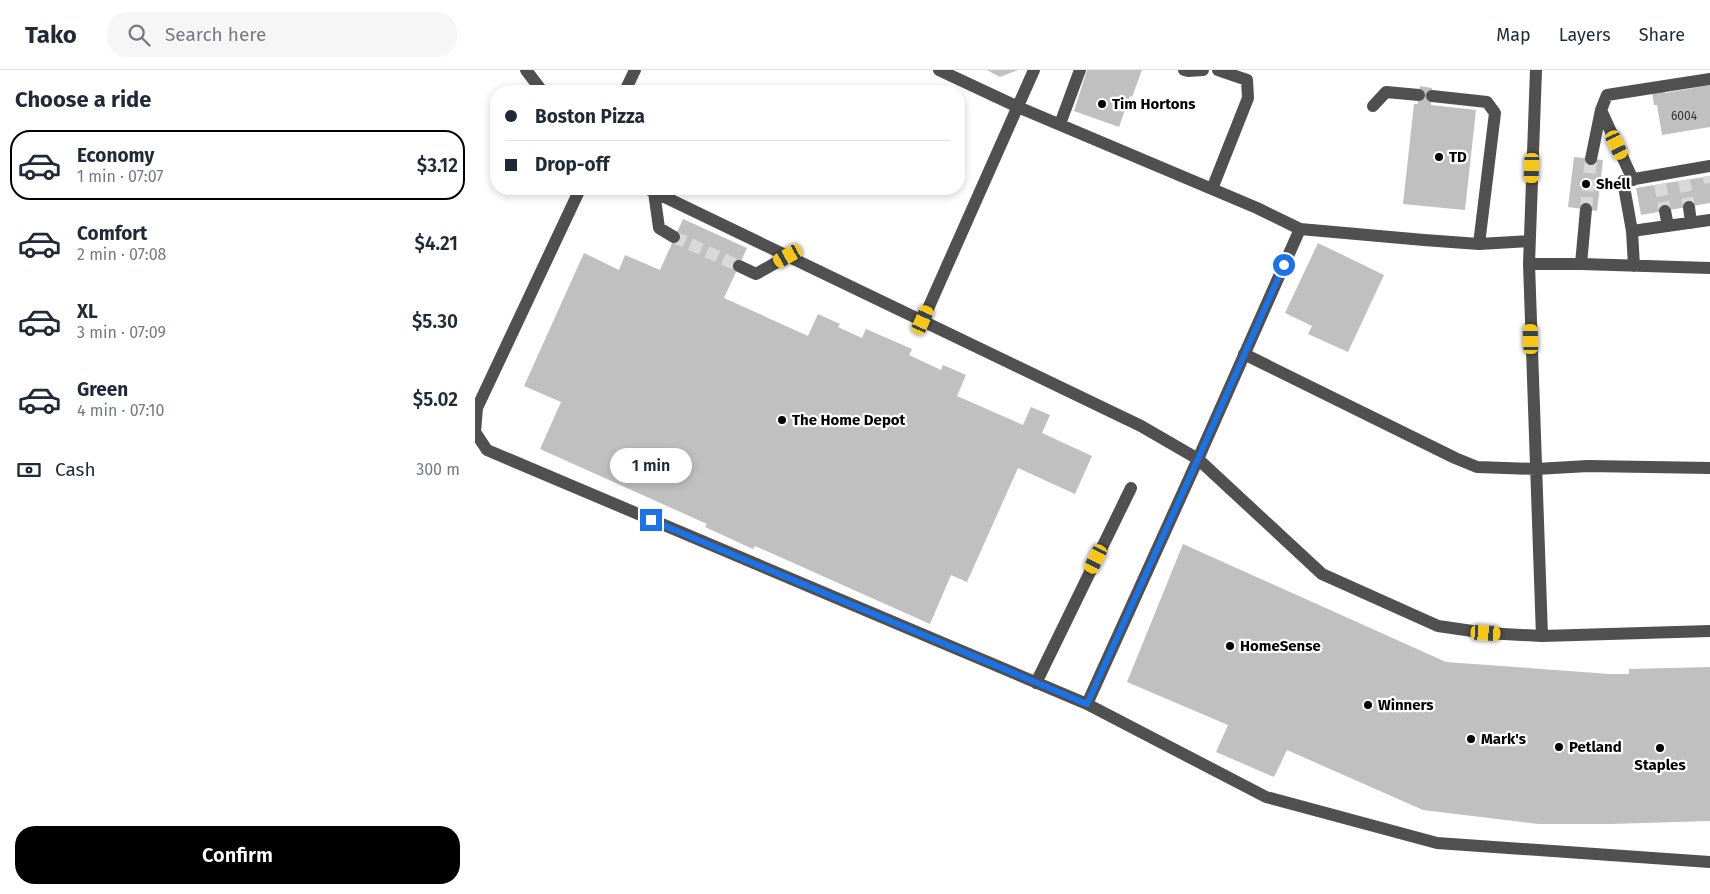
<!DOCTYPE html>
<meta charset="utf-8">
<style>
:root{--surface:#fff;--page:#f6f6f7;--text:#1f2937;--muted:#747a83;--line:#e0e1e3;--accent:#000}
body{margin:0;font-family:"Fira Sans",sans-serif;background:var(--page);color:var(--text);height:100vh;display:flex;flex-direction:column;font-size:19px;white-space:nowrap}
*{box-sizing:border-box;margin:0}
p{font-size:16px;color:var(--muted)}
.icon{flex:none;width:28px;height:28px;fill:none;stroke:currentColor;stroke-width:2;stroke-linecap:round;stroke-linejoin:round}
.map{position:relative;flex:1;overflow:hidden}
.details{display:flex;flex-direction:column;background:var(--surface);width:475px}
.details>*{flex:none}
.guide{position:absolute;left:15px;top:15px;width:475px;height:110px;border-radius:20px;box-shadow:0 2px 8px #0003;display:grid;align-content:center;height:110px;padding:0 15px;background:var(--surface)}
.end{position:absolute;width:22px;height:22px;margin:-11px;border:6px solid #1a73e8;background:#fff;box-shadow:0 0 0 2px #fff}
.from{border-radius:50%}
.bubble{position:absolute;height:35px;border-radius:18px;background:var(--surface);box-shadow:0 2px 8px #0003;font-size:16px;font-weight:600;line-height:35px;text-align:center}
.car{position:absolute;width:15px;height:30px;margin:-15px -8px;border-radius:6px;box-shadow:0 0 4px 1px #0007;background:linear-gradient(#f5c518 24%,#345 0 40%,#f5c518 0 76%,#345 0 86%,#f5c518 0)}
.guide b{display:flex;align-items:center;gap:18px;height:48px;font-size:19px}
.guide b+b{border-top:1px solid var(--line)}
.guide i{width:12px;height:12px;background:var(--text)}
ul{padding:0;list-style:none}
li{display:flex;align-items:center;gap:15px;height:70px;margin:0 10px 8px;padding:0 5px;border:2px solid transparent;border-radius:20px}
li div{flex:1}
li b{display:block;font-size:19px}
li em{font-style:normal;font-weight:600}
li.active{border-color:var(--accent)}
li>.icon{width:45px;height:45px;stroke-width:1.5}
h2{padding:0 15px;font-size:22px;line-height:60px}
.pay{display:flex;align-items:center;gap:12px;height:55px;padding:0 15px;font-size:19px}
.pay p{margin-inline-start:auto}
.primary-button{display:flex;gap:10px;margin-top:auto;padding:10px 15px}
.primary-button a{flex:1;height:58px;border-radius:20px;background:var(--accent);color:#fff;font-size:20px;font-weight:600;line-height:58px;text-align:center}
header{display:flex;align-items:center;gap:30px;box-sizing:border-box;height:70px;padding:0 25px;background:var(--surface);border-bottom:1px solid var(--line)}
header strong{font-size:24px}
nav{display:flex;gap:28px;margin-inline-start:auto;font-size:18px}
.search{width:350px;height:45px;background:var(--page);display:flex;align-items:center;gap:12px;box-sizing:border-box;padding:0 18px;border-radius:20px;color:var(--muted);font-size:19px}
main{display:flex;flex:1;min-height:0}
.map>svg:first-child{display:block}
.building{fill:#c0c0c0}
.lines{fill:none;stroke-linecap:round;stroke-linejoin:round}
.minor-tunnel{stroke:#d9d9d9;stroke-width:12;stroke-dasharray:12 6;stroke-linecap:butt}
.minor{stroke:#505050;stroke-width:12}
.route{stroke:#1a73e8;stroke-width:6}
.poi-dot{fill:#000;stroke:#fff;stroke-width:2}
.labels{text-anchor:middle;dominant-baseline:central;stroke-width:4.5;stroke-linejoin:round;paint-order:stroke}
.number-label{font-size:12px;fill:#303030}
.poi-label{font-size:15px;font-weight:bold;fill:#000;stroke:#fff;text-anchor:start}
</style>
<header>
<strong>Tako</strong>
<div class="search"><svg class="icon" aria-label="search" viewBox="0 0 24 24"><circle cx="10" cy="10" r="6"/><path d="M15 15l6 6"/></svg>Search here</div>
<nav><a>Map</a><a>Layers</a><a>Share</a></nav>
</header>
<main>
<section class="details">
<h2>Choose a ride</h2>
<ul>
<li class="active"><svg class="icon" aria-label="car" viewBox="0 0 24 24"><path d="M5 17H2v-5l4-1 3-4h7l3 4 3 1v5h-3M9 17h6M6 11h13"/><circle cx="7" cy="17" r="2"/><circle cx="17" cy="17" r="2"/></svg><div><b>Economy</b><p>1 min · 07:07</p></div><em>$3.12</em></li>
<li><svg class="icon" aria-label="car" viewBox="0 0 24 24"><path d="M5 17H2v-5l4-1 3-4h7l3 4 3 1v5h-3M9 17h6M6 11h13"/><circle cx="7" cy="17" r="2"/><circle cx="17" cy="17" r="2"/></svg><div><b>Comfort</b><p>2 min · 07:08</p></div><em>$4.21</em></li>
<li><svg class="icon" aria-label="car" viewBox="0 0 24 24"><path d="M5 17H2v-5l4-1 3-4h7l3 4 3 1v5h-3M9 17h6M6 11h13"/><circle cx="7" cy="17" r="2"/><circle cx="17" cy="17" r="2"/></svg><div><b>XL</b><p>3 min · 07:09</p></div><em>$5.30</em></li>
<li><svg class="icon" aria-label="car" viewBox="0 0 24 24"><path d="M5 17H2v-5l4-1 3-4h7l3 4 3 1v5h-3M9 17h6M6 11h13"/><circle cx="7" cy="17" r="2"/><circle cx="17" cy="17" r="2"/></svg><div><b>Green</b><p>4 min · 07:10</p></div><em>$5.02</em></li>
</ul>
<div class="pay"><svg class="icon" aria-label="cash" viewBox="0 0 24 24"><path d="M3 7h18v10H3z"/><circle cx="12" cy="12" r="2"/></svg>Cash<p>300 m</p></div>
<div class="primary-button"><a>Confirm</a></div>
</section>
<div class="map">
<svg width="1235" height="824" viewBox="0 0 1235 824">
<rect width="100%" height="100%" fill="#fff"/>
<path class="building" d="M512 0H543L525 7Z
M612 0H667L657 27 655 26 644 57 599 41Z
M1235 15V57L1187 65 1182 35H1179L1177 22 1189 20 1190 23Z
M945 16 957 18 956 35 1001 40 990 140 928 134 939 34H943Z
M1099 87 1128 90 1122 141 1093 137Z
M1235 106V133L1166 145 1161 118Z
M208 149 272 178 249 228 333 266 343 244 365 254 363 257 387 268 391 259 437 279 434 285 466 300 468 295 491 305 482 326 548 355 556 337 575 345 567 363 617 386 600 424 543 398 492 512 476 505 455 554 280 476 278 479 230 457 232 454 65 379 86 332 49 316 109 183 144 200 150 185 185 200Z
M843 173 909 205 873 282 833 264 837 256 810 243Z
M708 474 971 592 1135 604H1154V599L1235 597V751L1135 754H1063L948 740 812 680 799 707 741 682 753 655 652 612Z"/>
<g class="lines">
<path class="minor-tunnel" d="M1234 106 1235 113
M1209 110 1214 137
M1185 114 1190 141
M1111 139 1116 89
M199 167 264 196"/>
<path class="minor" d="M51 0 67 21
M464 0 543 37 782 138 825 159 949 170 1004 174 1054 171
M709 0 713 1 728 0
M1061 0 1054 194 1067 566
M150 21 160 0
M957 26 1012 32 1020 43 1004 174
M898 36 911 22 944 25
M585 54 605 0
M1116 89 1126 40
M1235 96 1148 111 1157 161 1235 150
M1158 110 1126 40 1132 25 1235 9
M105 119 2 338 0 362 12 380 612 634 791 727 962 773 1235 792
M173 119 666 356 723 389 847 504 963 556 1011 563 1067 566 1235 561
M737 119 773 28 772 10 743 0
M179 122 184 158 199 167
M1214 137 1216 153
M1190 141 1193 156
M1157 161 1159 196
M1054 194H1106L1235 198
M1106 194 1111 139
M264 196 281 204 313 186
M448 250 559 0
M769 284 980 388 1002 397 1061 399 1113 396 1235 398
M561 613 656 418
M612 634 723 389 825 159"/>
</g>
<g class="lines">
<path class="route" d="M176 450 612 634 723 389 809 195"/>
</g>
<g class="poi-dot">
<circle cx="627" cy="34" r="5"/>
<circle cx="964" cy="87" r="5"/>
<circle cx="1111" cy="114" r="5"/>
<circle cx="307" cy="350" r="5"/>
<circle cx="755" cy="576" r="5"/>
<circle cx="893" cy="635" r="5"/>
<circle cx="996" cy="669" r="5"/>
<circle cx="1084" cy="677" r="5"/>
<circle cx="1185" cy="678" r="5"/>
</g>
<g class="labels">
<g class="number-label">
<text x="1209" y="46">6004</text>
</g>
<g class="poi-label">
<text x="637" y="34">Tim Hortons</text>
<text x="974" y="87">TD</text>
<text x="1121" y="114">Shell</text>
<text x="317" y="350">The Home Depot</text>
<text x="765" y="576">HomeSense</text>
<text x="903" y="635">Winners</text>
<text x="1006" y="669">Mark's</text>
<text x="1094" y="677">Petland</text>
<text x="1185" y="695" text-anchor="middle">Staples</text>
</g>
</g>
</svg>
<i class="end from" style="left:809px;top:195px"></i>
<i class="end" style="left:176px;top:450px"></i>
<div class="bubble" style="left:135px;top:378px;width:82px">1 min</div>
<i class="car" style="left:1142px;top:75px;rotate:155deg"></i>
<i class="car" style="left:1057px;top:98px;rotate:182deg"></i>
<i class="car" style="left:313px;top:186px;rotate:241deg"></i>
<i class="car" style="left:448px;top:250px;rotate:24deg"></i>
<i class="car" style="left:1056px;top:269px;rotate:358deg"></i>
<i class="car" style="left:621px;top:489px;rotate:206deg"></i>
<i class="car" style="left:1011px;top:563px;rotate:93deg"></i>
<div class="guide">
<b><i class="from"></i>Boston Pizza</b>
<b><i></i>Drop-off</b>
</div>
</div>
</main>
